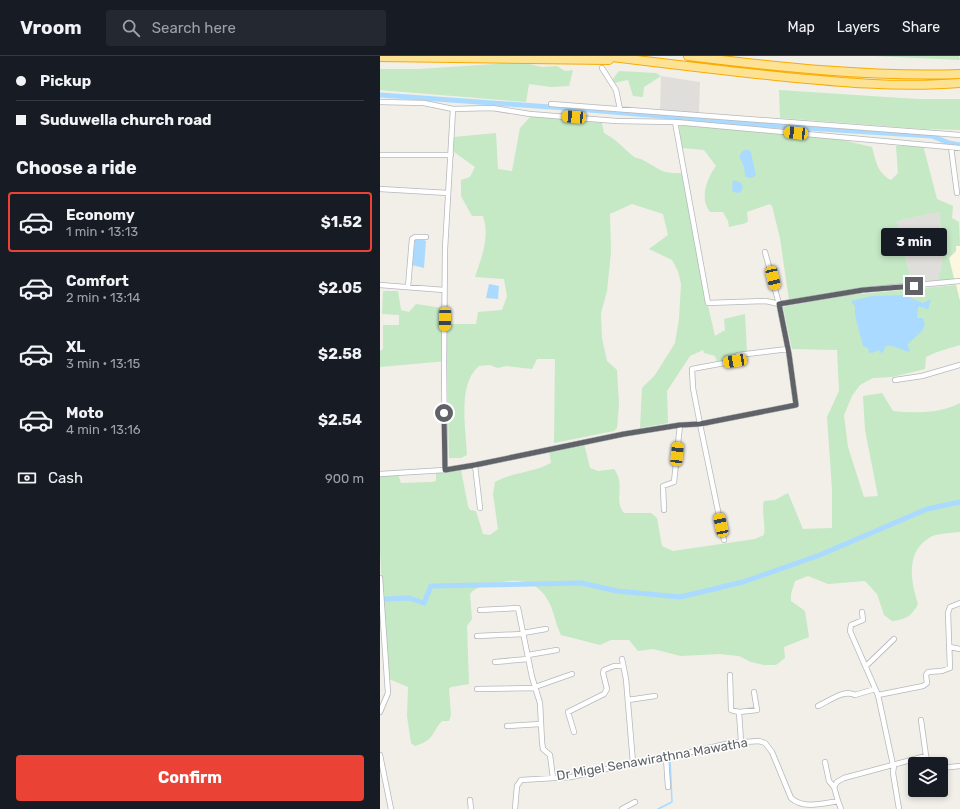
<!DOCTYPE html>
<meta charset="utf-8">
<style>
:root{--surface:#171b24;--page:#242831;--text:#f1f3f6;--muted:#9ea1a6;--line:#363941;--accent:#ea4335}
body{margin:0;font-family:Rubik,sans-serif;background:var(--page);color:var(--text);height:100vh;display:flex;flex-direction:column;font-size:15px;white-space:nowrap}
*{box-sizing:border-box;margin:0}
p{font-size:13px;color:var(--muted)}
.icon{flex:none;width:22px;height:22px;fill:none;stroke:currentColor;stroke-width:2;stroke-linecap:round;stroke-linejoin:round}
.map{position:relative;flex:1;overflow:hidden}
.details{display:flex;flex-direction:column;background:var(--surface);width:380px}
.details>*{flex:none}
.hud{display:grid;align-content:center;height:88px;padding:0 16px;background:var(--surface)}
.tools{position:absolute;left:528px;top:701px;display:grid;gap:8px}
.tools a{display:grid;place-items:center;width:40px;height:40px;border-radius:4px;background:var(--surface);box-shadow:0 2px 6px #0003;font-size:20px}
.end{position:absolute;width:18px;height:18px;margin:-9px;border:5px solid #5f6368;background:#fff;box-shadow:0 0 0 2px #fff}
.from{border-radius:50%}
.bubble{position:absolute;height:28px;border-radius:4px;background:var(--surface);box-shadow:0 2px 6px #0003;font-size:13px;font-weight:700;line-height:28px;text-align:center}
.car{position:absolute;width:12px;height:24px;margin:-12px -6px;border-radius:5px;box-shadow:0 0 3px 1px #0007;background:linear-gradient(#f5c518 24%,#345 0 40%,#f5c518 0 76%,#345 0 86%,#f5c518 0)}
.hud b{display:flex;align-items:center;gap:14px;height:38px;font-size:15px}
.hud b+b{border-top:1px solid var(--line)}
.hud i{width:10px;height:10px;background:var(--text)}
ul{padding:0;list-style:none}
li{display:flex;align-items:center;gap:12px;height:60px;margin:0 8px 6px;padding:0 8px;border:2px solid transparent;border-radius:4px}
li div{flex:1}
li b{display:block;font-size:15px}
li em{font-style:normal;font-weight:700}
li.active{border-color:var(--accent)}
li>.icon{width:36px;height:36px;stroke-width:1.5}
h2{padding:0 16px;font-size:18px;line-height:48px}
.pay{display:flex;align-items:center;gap:10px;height:44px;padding:0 16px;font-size:15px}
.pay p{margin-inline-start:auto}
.primary-button{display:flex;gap:8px;margin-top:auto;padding:8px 16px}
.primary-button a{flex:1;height:46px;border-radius:4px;background:var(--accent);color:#fff;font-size:16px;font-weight:700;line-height:46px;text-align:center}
header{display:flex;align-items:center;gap:24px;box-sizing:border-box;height:56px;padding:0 20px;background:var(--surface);border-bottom:1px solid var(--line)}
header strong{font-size:19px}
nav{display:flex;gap:22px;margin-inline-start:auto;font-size:14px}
.search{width:280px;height:36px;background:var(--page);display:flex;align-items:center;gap:10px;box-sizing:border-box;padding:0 14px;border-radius:4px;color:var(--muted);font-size:15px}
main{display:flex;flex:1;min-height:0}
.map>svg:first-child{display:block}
.commercial{fill:#fef7e0}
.industrial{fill:#e0deda}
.green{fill:#c5e8c5}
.water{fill:#aadaff}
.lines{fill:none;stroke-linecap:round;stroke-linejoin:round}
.stream{stroke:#aadaff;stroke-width:1.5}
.canal{stroke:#aadaff;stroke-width:5}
.minor-casing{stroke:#b5b8bc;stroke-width:6}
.motorway-casing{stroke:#f9ab00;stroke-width:10}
.minor{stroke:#fff;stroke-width:4.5}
.motorway{stroke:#fde293;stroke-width:8}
.route{stroke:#5f6368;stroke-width:5}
.labels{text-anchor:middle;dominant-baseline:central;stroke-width:3;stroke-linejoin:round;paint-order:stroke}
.street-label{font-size:13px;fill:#5f6368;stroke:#fff}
</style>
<header>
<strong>Vroom</strong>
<div class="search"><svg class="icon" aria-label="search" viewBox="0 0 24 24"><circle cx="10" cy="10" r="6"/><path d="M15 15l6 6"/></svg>Search here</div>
<nav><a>Map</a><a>Layers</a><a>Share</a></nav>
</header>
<main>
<section class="details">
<div class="hud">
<b><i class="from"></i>Pickup</b>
<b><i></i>Suduwella church road</b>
</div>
<h2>Choose a ride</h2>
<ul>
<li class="active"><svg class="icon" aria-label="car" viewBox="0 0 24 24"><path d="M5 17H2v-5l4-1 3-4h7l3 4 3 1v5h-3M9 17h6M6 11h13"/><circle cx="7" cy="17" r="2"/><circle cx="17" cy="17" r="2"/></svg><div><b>Economy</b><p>1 min · 13:13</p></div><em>$1.52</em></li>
<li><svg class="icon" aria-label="car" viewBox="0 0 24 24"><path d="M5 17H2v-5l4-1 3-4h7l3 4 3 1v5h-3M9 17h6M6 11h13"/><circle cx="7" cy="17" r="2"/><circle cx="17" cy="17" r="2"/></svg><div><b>Comfort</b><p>2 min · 13:14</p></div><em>$2.05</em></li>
<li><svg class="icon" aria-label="car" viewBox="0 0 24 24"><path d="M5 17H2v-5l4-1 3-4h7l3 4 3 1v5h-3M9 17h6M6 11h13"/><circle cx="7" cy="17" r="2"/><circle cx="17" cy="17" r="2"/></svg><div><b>XL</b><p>3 min · 13:15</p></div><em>$2.58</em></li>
<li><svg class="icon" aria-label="car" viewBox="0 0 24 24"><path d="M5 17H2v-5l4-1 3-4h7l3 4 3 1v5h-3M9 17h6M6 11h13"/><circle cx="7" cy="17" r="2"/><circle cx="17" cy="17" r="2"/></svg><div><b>Moto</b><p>4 min · 13:16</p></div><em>$2.54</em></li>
</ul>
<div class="pay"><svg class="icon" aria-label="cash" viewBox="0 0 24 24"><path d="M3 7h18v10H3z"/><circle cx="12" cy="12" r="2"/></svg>Cash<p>900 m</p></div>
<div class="primary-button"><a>Confirm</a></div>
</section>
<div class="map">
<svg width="580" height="753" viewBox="0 0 580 753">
<rect width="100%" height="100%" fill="#f1efe8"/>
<path class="commercial" d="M576 190H580V245L569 201 576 195Z"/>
<path class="industrial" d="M281 20 320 26 319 57 280 54Z
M559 156 563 199 562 218 557 225 532 228 517 165Z"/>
<path class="green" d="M494 0H579L580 4Z
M131 7H145L162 11 177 10 185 15 193 14 189 30 171 31 149 28 146 46 0 34V13H39Z
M239 15 276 17 281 20 264 31 263 41 253 40 248 24 234 27 233 23Z
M399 34 537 43H580V74L543 73 400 62Z
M151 60 222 67 224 77C236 83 243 92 253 100 255 102 258 102 261 103 281 113 279 118 304 117L320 215 335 280 345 274 344 263 365 258 367 296 356 297 353 303 337 306 335 300 324 297 323 294 310 300 287 335 288 367 260 372 262 332 275 319 295 287 299 263 301 228 298 215 292 204 269 193 288 179 283 158 252 148 230 158 231 196 227 235 221 257 222 282 227 305 237 314 239 348 237 372 234 375 174 387 175 303H157L152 313 126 310 118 312 110 309 99 310C77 328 86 373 87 399L81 402H69L67 305 0 311V295L3 293V269H19V259L2 258 3 235H18L21 254 29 256 36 248 62 252 63 268H96L98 256 122 254 127 240 124 223 95 221C102 200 110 181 103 160H92L81 140V124L90 121 95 111 74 96V81L116 77 118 113 132 115 140 72Z
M299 69 458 83 492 91C496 105 497 117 511 124L518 117 516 90 543 89 557 143 573 150 572 162 579 166 580 190H576V195L569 202 574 223 557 225C567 211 561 173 559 156L517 165 532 228 482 232 409 244 400 182 392 150 390 148 367 156 368 165 366 167 349 171 348 165 343 156H330C319 143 327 122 336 110L324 94 302 92Z
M576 229 580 245V289L557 296 546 301 545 313 512 321 493 322 480 329 472 340 464 359 468 391 484 441 498 440 485 374 483 340 502 337 513 355C536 357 559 358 580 347V476C571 477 556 477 549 482 525 497 531 526 538 548 532 560 525 564 512 565L504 559 497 538 485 525 448 528 428 520 415 525 411 538V545L425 555 429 581 404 591 405 602 396 609H384L371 606 359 600 339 598 301 600 273 593 258 595 249 584H231L220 589 181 579C177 571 175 562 172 553 162 527 143 521 118 527 108 529 96 530 90 538L92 563 87 570 89 628 71 631 69 633 71 659 69 665H62C51 677 55 684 35 690L31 687 27 660 28 631 9 623 7 617 0 494V417L18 418 21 427 51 426 56 425V413L80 409 88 450 90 454 96 455 103 478 110 479 118 473 113 438 115 426C133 416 152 417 171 407L169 395 204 387 210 412 218 415 234 413C246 428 233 445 244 457H271L277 462 282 490 293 495 375 483 384 479C386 467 381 457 384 445L395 444 408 437 423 473 452 472V433L447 361 459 335 457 294 412 293 403 251 459 240Z"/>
<path class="water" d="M364 94H369L371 97 376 119 372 122 366 121C364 117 365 115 364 111 362 104 356 100 364 94Z
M353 124 360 126 363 130 361 136 356 137 352 135Z
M42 183 46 185 44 212 32 209 35 184Z
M109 228 119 230 118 243 106 242Z
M528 239 531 242 543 247 551 243 548 254 543 251H538L537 262H543L545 269 542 275 527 289 530 294 529 296C520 294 515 289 506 290L503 296 500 297 499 294 492 297 488 296 489 293 483 290 475 259V251L471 245 492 240Z"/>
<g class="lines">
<path class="stream" d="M278 753 292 746 290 703 312 698"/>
<path class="canal" d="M0 39 185 52 411 71 552 80 569 87 580 89
M5 543 29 542 44 547 51 530 201 527 237 535 300 541 363 526 440 499 547 453 580 446"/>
<defs>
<path id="minor" d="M222 12 236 34 240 53
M0 46 44 47 73 53 112 52 150 58 236 65 295 66 580 92
M171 48 580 79
M295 66 328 247 386 245 399 248 385 196
M571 91 577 137
M0 99H71
M0 133 68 137
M0 229 64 234
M28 231 32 183 35 181H46
M515 324 542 320 580 309
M95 409 100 452
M65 414 64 305 65 193 73 53
M0 418 65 414 95 409 244 378 300 369 320 368 416 349 409 298 399 248 483 234 580 225
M284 454 283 430 294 426 300 369
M344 484 320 368 313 332 312 313 355 305 358 299 408 293
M0 522 8 637 0 656
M100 554 138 552 152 621 160 647 162 686 163 693 170 699 173 722
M482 556 483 564 471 569 470 575 498 639 513 709
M143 577 166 573
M97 580 143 578
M570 591 580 593
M148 599 177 594
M242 603 246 623 253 707
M115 606 148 603
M486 610 514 583
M350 619 351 654 359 656 377 654 374 636
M155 631 192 618
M97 633 155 632
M498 639 543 630 547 627 546 619 548 616 562 615 570 612 568 557 570 551 580 547
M248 644 275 640
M438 650C449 645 464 633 475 639L495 633
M359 656 361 685
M541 664 546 700
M127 670 160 668
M194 676 188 656 224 638 227 633 223 617 224 614 234 610H243
M0 699 11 753
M286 702 288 731
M445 706 449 725 454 731
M514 709 513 717 519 753
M561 712 580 710
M90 744 91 753
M458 745 454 731 457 726 464 722 546 700 549 708
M135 753 137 730 141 724 191 721 253 707 286 702 350 687 379 685 385 687 392 696 411 742C423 753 441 748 458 745L461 753
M242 753 255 746"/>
<path id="motorway" d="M224 0C281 7 338 14 396 20 456 26 519 32 580 27
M308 0C398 11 489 21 580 18
M0 1 229 4"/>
</defs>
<use href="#minor" class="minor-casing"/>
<use href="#motorway" class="motorway-casing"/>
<use href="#minor" class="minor"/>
<use href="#motorway" class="motorway"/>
</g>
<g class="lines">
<path class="route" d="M64 357 65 414 95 409 244 378 300 369 320 368 416 349 409 298 399 248 483 234 534 230"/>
</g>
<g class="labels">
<g class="street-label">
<text transform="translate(272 703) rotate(-10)">Dr Migel Senawirathna Mawatha</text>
</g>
</g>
</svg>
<div class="tools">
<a><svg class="icon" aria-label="layers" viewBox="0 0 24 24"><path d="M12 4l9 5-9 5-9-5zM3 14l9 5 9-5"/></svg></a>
</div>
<i class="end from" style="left:64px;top:357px"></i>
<i class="end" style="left:534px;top:230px"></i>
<div class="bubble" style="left:501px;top:172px;width:66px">3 min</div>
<i class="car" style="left:194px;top:61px;rotate:274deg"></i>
<i class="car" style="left:416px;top:77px;rotate:276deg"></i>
<i class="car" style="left:393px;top:222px;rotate:167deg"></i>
<i class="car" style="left:65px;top:263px;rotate:181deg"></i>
<i class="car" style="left:355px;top:305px;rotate:260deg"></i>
<i class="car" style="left:297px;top:398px;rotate:6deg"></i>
<i class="car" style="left:341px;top:469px;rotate:348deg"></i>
</div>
</main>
